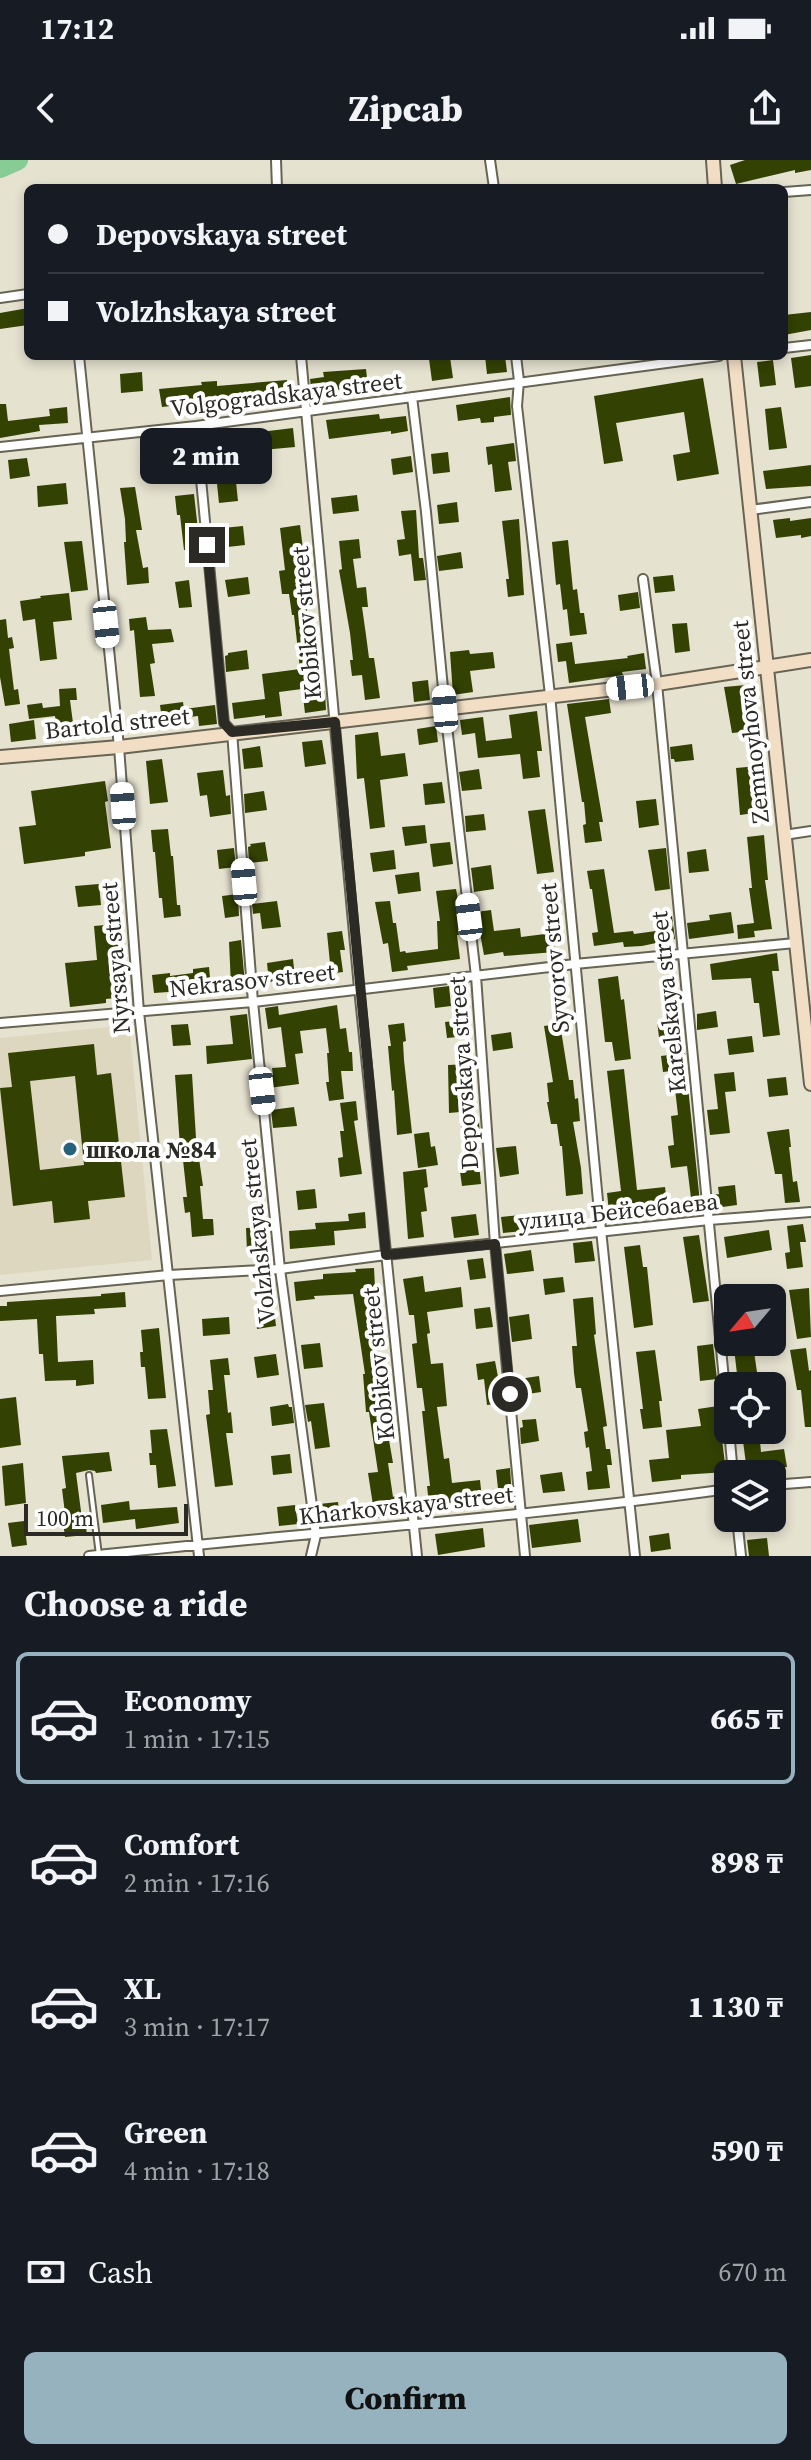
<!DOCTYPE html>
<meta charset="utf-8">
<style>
:root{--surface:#171b24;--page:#20242c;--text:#f1f3f6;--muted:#9ea1a6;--line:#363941;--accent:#96b2be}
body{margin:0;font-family:"Source Serif 4",serif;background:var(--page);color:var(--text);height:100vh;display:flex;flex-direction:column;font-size:30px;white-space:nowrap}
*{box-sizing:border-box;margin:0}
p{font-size:26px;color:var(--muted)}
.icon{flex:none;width:44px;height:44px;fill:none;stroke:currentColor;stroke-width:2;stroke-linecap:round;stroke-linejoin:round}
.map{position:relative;height:1396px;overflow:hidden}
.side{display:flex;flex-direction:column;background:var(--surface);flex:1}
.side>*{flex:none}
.guide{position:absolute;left:24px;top:24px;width:764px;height:176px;border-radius:12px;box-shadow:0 4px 12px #0003;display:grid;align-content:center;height:176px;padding:0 24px;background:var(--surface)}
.needle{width:52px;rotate:241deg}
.fabs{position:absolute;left:714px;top:1124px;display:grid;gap:16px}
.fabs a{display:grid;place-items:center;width:72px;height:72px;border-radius:12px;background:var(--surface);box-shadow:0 4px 12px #0003;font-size:40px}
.scale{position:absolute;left:24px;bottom:20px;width:164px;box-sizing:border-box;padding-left:8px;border:4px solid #2c2a24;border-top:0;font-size:22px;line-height:28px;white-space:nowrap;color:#2c2a24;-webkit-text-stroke:6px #fff;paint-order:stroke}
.end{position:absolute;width:36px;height:36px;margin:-18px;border:10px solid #2c2a24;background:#fff;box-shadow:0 0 0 4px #fff}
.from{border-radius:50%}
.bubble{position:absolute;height:56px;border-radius:12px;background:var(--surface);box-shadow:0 4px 12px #0003;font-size:26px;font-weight:800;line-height:56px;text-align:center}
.car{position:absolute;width:24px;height:48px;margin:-24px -12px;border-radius:10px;box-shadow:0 0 6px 2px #0007;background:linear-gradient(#fff 24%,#345 0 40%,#fff 0 76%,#345 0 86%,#fff 0)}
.guide b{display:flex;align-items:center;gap:28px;height:76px;font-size:30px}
.guide b+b{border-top:2px solid var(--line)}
.guide i{width:20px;height:20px;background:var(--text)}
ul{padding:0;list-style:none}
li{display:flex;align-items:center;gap:24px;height:132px;margin:0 16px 12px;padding:0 8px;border:4px solid transparent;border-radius:12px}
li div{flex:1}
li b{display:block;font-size:30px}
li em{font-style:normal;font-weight:800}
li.on{border-color:var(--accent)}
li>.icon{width:72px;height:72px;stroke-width:1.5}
h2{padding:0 24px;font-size:36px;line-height:96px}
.pay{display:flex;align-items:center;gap:20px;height:88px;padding:0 24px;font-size:30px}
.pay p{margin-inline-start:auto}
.cta{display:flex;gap:16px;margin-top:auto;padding:16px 24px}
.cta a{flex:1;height:92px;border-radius:12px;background:var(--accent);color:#111;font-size:32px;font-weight:800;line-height:92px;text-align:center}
.status{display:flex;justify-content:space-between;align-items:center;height:56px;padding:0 40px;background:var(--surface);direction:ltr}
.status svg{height:22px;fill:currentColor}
header{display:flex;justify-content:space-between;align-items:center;height:104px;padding:0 24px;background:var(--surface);font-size:36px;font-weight:800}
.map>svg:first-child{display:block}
.built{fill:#ddd7bf}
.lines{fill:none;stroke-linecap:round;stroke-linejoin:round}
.river{stroke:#88cc95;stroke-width:20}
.building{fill:#334103;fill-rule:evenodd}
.lane-casing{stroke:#676454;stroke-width:8}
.street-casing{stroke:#676454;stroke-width:12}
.secondary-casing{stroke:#676454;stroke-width:16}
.lane{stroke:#fff;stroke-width:4}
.street{stroke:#fff;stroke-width:8}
.secondary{stroke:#f2dec4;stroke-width:12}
.route{stroke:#2c2a24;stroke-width:10}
.poi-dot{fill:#27627a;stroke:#fff;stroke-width:3}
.labels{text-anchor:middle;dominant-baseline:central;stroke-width:8;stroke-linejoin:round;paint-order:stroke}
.street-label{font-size:24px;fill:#2c2a24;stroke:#fff}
.poi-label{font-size:24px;font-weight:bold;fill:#2c2a24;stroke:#fff;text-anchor:start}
</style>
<div class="status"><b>17:12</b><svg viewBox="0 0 49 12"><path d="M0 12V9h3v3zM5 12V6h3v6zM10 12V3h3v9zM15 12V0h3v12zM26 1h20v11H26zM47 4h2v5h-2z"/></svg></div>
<header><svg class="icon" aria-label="back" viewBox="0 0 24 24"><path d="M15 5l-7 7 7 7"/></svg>Zipcab<svg class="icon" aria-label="share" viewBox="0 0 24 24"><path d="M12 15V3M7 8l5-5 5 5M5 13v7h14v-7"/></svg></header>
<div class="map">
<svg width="811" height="1396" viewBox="0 0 811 1396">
<rect width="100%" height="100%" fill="#e6e2d0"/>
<path class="built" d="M129 865 152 1100 0 1115V878Z"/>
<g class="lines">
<path class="river" d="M0 8 18 0"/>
</g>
<path class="building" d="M745 0H811V10L795 13V10L736 24 730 5Z
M28 148V165L0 169V153Z
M811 152V170L784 175V155Z
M811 195V226L795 228 791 198Z
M485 196H505L507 212 487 214Z
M450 197 453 218 432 221 429 199Z
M773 200 776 225 760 227 757 202Z
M366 209 368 227 324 231 325 235 312 237 310 219 324 217 323 212Z
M142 212 143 231 121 233 120 214Z
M703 218 719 314 677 321 673 295 690 292 684 252 616 263 623 301 604 304 594 236Z
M287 220 289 237 221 242 180 249V245L162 247 159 229 202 225 201 222 217 221V226Z
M510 237 511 255 494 257V262L481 263 480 258 458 261 456 245Z
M0 244H6L8 261 50 256 49 249 67 247 68 263 39 265 40 271 0 278Z
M781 247 787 288 769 290 765 249Z
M379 254 380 259 406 256 408 271 391 274V271L329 279 326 260Z
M293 268 295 287 229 293 230 298 213 300 210 274 244 271V274Z
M514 283 516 301 508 302 512 330 495 332 492 304 488 305 486 287Z
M448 292 450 312 433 314 431 294Z
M411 296 413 312 393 315 391 299Z
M27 298 30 316 10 319 8 300Z
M811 305V326L766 329 763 311Z
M236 322 238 341 219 343 217 324Z
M66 323 68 344 38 347 37 326Z
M135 327 142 370H136L143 408 148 407 149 423 127 425 124 382H126L125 359 120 328Z
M194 334 200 388 184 390 180 355H177L175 336Z
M357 335 359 351 333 354 331 338Z
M457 342 459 362 439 364 437 345Z
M416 350 419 398H423L426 420 414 421 411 394 399 396 397 380 405 379 401 351Z
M790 358V361L811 358V376L801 378V375L776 378 773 360Z
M519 359 524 435 508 437 506 419H509L502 361Z
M300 365 305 405 299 406 303 437H305L308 458 310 457 313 476 315 502H311L315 532 325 531 326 550 305 553 302 529 279 532 282 556 265 558V555L234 559 232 543 265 539 262 514 300 509 294 455H292L289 434H282L279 411 285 410 280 368Z
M243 366 245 385 219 388V386H214L213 369Z
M359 379 361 398 353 399 357 428 366 427 368 447H362L366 475 369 498H374L380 538 365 540 362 515 352 516 350 500H353L350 473 339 410 342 409 339 381Z
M568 380 573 430 577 429 580 453H584L587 474 570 476 567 449 563 450 560 424 556 425 552 382Z
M82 381 88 430 71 432 64 382Z
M461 392 463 408 439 411 437 396Z
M673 415 675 431 655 433 653 417Z
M248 417 250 434 228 437 225 420Z
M189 420 192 447 179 448 175 422Z
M638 432 640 448 620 451 618 435Z
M69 433 72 460 53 462 57 499 40 501 35 459 23 461 20 441 41 438 40 436Z
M146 457 148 470 171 469 174 482 152 484 155 503 150 504 155 536 140 537 134 470 130 471 129 459Z
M6 459 8 478 12 477 14 488 9 489 14 530 18 529 20 544 5 546 0 517V460Z
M687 463 690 491 675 493 672 464Z
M572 482 575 504 628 498 627 496 644 493 646 509 622 512 623 515 569 523 566 501 558 502 556 484Z
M247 490 249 509 226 512 225 496 228 495V493Z
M469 490 470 494 493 492 495 508 470 511 473 532 453 535 450 492Z
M428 520 430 540 414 542 412 522Z
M746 525 752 571 732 573 724 527Z
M76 528 77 540H70L73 563 56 565 55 556 29 559 27 545 42 543 43 548 60 546 59 529Z
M609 539 611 553 585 557 603 662H599L602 681 585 683 583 665 586 664 584 642H582L567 544Z
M183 542 184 549 215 545 217 564 199 566 198 556 162 560 160 545Z
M537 551 542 591H537L540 617 523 619 520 594 478 598 475 573 462 575 460 560 483 557 486 581 512 578 509 555Z
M34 560 36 579 11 582 9 564Z
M436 566 438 582 419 585 417 569Z
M378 572 381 596 405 593 408 616 380 620 385 667 370 669 364 618 357 619 355 575Z
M322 580 326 604 305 607 302 582Z
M692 584 694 600 675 602 674 599H671L670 587Z
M260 586 263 607 244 609 242 589Z
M162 599 168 642 150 644 146 601Z
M758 606 762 652 740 655 736 608Z
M479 609 482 629 462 631 459 612Z
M223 610 226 636 230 635 231 654 210 657 207 635 200 636 197 613Z
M105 621 108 641 105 642 111 688 85 692V696L24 704 19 667 36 665 31 631Z
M442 622 445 643 425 645 423 624Z
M264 631 267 650 245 653 244 634Z
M656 639 659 665 639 668 636 641Z
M545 649 554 712 537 714 528 651Z
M484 654 486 670 466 672 465 656Z
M425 665 427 683 405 686 402 667Z
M168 669 171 696H173L177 745H180L181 756 164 758 162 738H159L155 692H153L151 670Z
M764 675 768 720H765L772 769 754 771 755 777 738 779 737 765 754 763 749 728H752L747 677Z
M265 682 268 701 249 703 248 687 251 686 250 684Z
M450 682 453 704 433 707 430 684Z
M234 688 236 707 219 709 217 690Z
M666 688 670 729 655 731 648 690Z
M706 689 709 711 689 713 687 692Z
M394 690 396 709 373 712 370 693Z
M491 705 494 729 474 732 471 708Z
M604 709 614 773 633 771 634 774 663 770 662 758 672 756 675 779 642 786 624 787 623 782 594 786 592 773 598 772 592 729H590L587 711Z
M419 712 421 731 398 734 395 715Z
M99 724 101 745 78 747 75 726Z
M456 729 464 770H458L459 775H457L460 799 407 806 408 810 392 812 388 783 383 784 375 742 390 741 393 763H396L400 792 405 791 406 793 438 789 437 761H440L436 731Z
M238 734 239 756 225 758 222 736Z
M277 741 281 767 262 769 260 753 253 754 252 744Z
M491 750 494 771 520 768 521 777 553 773 555 792 504 796 503 792 484 795 476 752Z
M731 752 734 773 689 779 687 763 710 760 709 755Z
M117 764 126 837 106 839V843L70 847 65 803 97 800 94 766Z
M342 771 345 790H340L343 812 327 814 326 803H330L327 773Z
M241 780 245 824 231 826 229 782Z
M777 793 779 811H772L780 875 763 877 759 843H754L751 818 712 820 710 804Z
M293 799 295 818 269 822 267 803Z
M209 807 211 829 154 833 152 815 170 813V816L193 813V809Z
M618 816 621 840 624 839 631 899 615 901 612 882H605L598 819Z
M449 826 451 846 435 848 433 828Z
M337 845 340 869 346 868 349 892H352L353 911H341L344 939 329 941 326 922H329L327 893H329L326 868 300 871 303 893 295 894 299 924 269 928 268 916 273 915 272 908 286 907 281 867 268 869 265 848 278 846 279 855Z
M716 851 718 867 697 870V854Z
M247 854 252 899 207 904 206 886 233 884 230 856Z
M682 858 683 873 659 877 657 861Z
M465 860 467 876 447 878 445 862Z
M404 863 406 881 403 882 404 900 412 973 397 975 394 930 392 931 388 886H391L388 865Z
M188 864 191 885 173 886 171 865Z
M560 864 569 920H573L575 939 578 938 580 961 573 962 581 1008 583 1034 566 1036 562 986H560L557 964H551L547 942H549L547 923 553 922 544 866Z
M511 872 513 888 493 891 491 875Z
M752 876 754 892 729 895 727 879Z
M94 884 97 915 111 913 125 1037 88 1041 90 1059 54 1063 52 1041 13 1046 0 928 12 927 8 893ZM75 916 84 1005 40 1010 30 921Z
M685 893 687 909 663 912 661 896Z
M470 904 474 961H479L480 977 463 979 460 952 449 953 448 905Z
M624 909 637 1030 665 1027 668 1051 634 1055V1058L610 1061 607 1033 621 1031 607 911Z
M734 912 736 931 725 932 730 973 710 975 707 950 718 949 714 914Z
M192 914 196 978 203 1026H200L203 1059H213L214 1075 192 1077 190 1052 185 1053 183 1037H187L183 1000 181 1001 175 915Z
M786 917 788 935 769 937 767 919Z
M688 927 701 1052 689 1054 687 1038H691L687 1006 671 1008 668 986 674 985 671 956 678 955 675 929Z
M356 941 358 960 354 961 362 1014 340 1017 338 998 343 997 340 971H344L340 943Z
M294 947 297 966 273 968 271 950Z
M789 969 791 987H789L793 1022 797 1021 800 1042 785 1043 782 1014H775L767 972Z
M429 972 431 987 435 986 438 1005 418 1008 414 974Z
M516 986 519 1014 500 1017 496 988Z
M478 994 481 1024 462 1026 458 997Z
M426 1009 428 1027 424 1028 427 1051 421 1052 424 1077 408 1079 403 1012Z
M735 1025 737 1045 715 1048 713 1035 719 1034 718 1027Z
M315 1029 317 1048 298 1050 296 1031Z
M365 1052 366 1068 334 1071 335 1085 290 1089 289 1071 316 1069 315 1063 349 1061 348 1054Z
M476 1054 479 1075 454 1078 451 1057Z
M521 1055 523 1071 503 1073 501 1057Z
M803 1064 806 1082H800L803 1107 787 1109 785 1093 790 1092 787 1066Z
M264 1067 265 1090 247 1091 246 1068Z
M769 1070 772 1090 727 1098 724 1077Z
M699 1075 709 1141 693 1143 683 1077Z
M592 1081 595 1101 575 1103 573 1083Z
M640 1085 643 1107H647L653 1165 634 1168 624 1087Z
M531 1090 534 1111 507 1114 504 1094Z
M483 1098 486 1118 470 1120 467 1100Z
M374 1108 375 1127H370L372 1161 380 1207H378L383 1257H385L393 1303H388L393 1337 395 1336 398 1355 375 1358 368 1313 378 1312 369 1252H366L363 1214H365L353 1134 314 1136 315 1139 296 1141 294 1122 323 1119V1114L356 1112 355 1109Z
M423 1116 425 1132 461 1127 463 1147 427 1152 430 1173 427 1174 431 1204 443 1203 447 1246 437 1247 444 1299 449 1298 452 1323 480 1320 482 1339 429 1345 427 1326H430L422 1251H425L422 1228H417L412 1184 417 1183 414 1155H409L403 1119Z
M563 1117 565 1132 545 1135 543 1119Z
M275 1122 276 1141H273L276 1166 257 1169 255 1150 260 1149 259 1123Z
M809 1128 811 1177 797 1179 789 1130Z
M125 1132 126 1147 94 1149 95 1154 56 1156 58 1202 93 1200 94 1224 76 1226V1220L45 1221 43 1194H39L37 1159 0 1161V1146H7V1142L101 1136V1134Z
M593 1137 596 1174 594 1175 607 1266 603 1267 606 1289H610L612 1305H607L610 1328 588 1330 586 1312 592 1311 589 1287 586 1288 584 1272 588 1271 581 1228H576L574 1213 572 1186H577L573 1139Z
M490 1147 493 1167 476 1169 474 1149Z
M529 1154 532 1179 512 1182 509 1157Z
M229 1157 230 1174 203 1176 202 1159Z
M159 1168 166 1238 148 1239 145 1207H141L140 1192H143L141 1170Z
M320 1183 323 1207 304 1209 301 1185Z
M713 1184 717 1219 700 1221 697 1186Z
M753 1185 757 1212 737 1214 734 1188Z
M806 1188 809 1211 811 1210V1267H805L801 1230H797L790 1190Z
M655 1190 662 1241H659L662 1267 643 1269 640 1249H643L636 1192Z
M276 1194 279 1215 257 1218 254 1197Z
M228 1198 230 1215H224L228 1253 231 1252 233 1273H226L233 1325 215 1327 206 1255 210 1254 208 1230H213L210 1200Z
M495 1201 503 1243 487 1245 484 1219 478 1220 476 1204Z
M539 1216 541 1232 521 1235 519 1219Z
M16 1237 21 1285 0 1288V1239Z
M324 1243 330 1287 315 1289 311 1261 308 1262 305 1245Z
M288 1244 289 1247H292L294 1263 272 1266 270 1247Z
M718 1246 726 1312 681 1315V1319L652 1322 649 1300 669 1298 666 1270 701 1266 698 1249Z
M536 1259 539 1281 521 1284 520 1268 523 1267 522 1260Z
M167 1269 176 1326 158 1328 156 1305H150L149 1293H152L150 1270Z
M759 1271 761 1292 784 1289 787 1307 747 1312 742 1273Z
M109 1292 112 1311 96 1313 95 1311 89 1310 76 1313 82 1359 85 1358 87 1375 65 1377 63 1361H66L62 1329 66 1328 62 1296Z
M290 1294 292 1313 273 1315 271 1296Z
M23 1303 26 1343 5 1346 2 1306Z
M510 1308 512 1337 499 1338 496 1310Z
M562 1312 565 1331 543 1333 540 1315Z
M129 1341 130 1350 177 1347 179 1363 136 1369 135 1359 103 1363 101 1345Z
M338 1342 340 1360 321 1363 319 1344Z
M295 1345 298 1364 279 1366 277 1347Z
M578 1359 581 1382 532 1388 529 1365Z
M24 1361 27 1385 12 1387 8 1363Z
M483 1368 485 1387 438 1395 435 1374Z
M669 1373 671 1389 651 1392 649 1376Z
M767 1378 769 1396H749L747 1380Z"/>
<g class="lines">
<defs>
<path id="lane" d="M89 1315 99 1395"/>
<path id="street" d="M276 0 277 28
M490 0 494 28
M784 32 811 30
M0 138 28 134
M784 188 811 185
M79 196 119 587 139 852 199 1396
M301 196 359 828 417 1396
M516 196 519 221 517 246 550 535 598 1041 635 1396
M412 237 426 352 445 549 476 816 495 1084 525 1396
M196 266 224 563 232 572 253 842 280 1109 316 1375 311 1396
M0 287 196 266 719 196
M750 350 811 342
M643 419 657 524 728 1261
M784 675 811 671
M0 863 253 842 575 804 795 783
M0 1131 169 1115 280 1109 386 1095 709 1060 811 1052
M729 1270 733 1314
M772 1325 811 1322
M737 1358 741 1396
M89 1396C302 1373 516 1358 728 1329"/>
<path id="secondary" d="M713 0 715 28
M734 196 811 924
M0 597 119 587 657 524 811 500"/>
</defs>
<use href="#lane" class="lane-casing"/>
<use href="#street" class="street-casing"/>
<use href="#secondary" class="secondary-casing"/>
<use href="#lane" class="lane"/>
<use href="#street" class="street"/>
<use href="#secondary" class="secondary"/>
</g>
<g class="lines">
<path class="route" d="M207 385 224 563 232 572 335 562 386 1095 495 1084 510 1234"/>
</g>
<circle class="poi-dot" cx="70" cy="989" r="8"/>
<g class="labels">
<g class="street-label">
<text transform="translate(286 234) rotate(-7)">Volgogradskaya street</text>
<text transform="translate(306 463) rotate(-95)">Kobikov street</text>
<text transform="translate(750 562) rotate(-96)">Zemnoyhova street</text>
<text transform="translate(117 563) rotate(-6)">Bartold street</text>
<text transform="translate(115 798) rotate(-95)">Nyrsaya street</text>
<text transform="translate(554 798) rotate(-95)">Syvorov street</text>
<text transform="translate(252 820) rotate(-6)">Nekrasov street</text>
<text transform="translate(668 842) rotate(-96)">Karelskaya street</text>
<text transform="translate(463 913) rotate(-94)">Depovskaya street</text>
<text transform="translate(618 1051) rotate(-6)">улица Бейсебаева</text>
<text transform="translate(257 1071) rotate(-96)">Volzhskaya street</text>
<text transform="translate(378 1204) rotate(-96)">Kobikov street</text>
<text transform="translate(406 1345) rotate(-6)">Kharkovskaya street</text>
</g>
<g class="poi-label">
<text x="86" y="989">школа №84</text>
</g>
</g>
</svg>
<div class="fabs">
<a><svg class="needle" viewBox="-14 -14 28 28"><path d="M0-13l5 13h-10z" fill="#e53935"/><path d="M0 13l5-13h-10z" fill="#9ea1a6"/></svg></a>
<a><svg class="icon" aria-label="locate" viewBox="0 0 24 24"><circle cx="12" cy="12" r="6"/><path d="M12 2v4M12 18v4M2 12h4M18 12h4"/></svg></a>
<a><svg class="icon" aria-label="layers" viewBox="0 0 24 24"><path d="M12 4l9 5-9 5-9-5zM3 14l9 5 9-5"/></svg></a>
</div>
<div class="scale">100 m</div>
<i class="end from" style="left:510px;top:1234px"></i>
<i class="end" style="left:207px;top:385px"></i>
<div class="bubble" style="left:140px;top:268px;width:132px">2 min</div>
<i class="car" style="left:106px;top:464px;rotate:174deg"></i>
<i class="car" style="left:630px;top:527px;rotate:264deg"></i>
<i class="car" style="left:445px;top:549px;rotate:355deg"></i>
<i class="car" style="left:123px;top:646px;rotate:356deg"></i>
<i class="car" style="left:244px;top:722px;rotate:355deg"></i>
<i class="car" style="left:469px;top:757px;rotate:353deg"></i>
<i class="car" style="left:262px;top:931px;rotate:174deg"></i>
<div class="guide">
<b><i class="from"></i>Depovskaya street</b>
<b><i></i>Volzhskaya street</b>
</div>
</div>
<section class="side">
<h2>Choose a ride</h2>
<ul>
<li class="on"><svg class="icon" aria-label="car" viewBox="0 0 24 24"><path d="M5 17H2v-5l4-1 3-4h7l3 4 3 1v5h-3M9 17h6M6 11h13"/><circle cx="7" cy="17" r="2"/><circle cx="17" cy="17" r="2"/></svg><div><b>Economy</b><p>1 min · 17:15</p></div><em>665 ₸</em></li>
<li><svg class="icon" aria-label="car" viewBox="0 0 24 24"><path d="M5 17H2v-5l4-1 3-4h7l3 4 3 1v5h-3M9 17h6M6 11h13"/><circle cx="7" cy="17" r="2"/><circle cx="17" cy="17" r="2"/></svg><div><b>Comfort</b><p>2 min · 17:16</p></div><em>898 ₸</em></li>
<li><svg class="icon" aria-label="car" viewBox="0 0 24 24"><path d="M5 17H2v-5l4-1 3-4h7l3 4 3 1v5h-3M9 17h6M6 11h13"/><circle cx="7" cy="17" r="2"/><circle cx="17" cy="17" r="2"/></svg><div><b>XL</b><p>3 min · 17:17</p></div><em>1 130 ₸</em></li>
<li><svg class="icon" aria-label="car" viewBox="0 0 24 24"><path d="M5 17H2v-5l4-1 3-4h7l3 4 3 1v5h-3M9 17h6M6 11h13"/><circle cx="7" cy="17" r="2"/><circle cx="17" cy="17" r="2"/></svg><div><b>Green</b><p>4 min · 17:18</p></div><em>590 ₸</em></li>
</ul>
<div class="pay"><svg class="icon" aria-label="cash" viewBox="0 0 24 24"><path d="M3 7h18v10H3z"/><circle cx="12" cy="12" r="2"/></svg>Cash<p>670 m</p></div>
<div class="cta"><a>Confirm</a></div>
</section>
